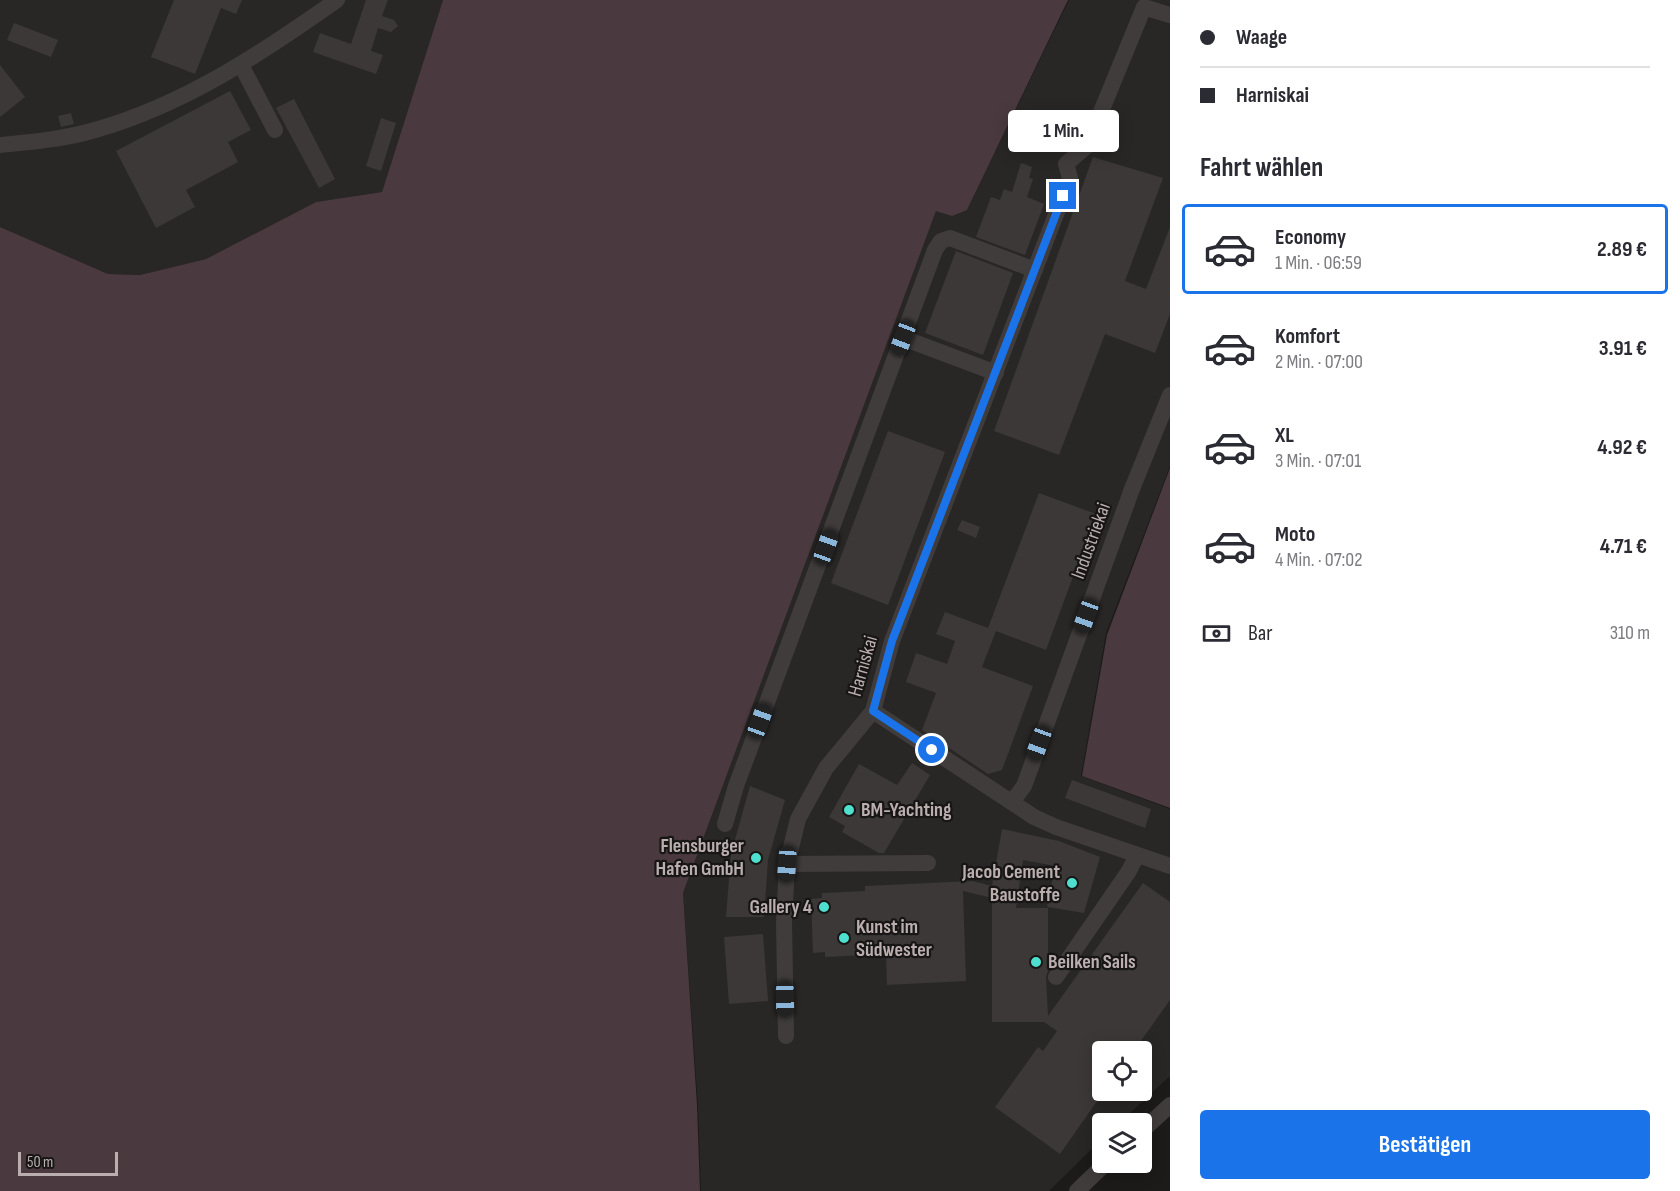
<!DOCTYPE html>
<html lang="de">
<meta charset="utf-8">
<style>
:root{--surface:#fff;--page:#f7f7f7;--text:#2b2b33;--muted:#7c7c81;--line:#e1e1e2;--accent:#1a73e8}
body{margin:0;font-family:"Sofia Sans Condensed",sans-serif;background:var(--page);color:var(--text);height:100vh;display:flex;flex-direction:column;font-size:22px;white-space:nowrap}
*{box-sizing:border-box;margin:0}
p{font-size:20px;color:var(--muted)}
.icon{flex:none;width:33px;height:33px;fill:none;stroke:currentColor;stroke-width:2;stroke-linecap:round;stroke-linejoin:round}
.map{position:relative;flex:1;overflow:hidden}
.panel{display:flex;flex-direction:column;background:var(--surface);width:510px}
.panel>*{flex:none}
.hud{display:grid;align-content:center;height:132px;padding:0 30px;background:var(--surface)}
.tools{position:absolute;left:1092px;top:1041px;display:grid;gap:12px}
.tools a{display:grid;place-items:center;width:60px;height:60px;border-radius:6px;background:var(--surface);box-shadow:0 3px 15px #0003;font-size:30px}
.scale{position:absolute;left:18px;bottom:15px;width:100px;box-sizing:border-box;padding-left:6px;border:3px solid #baaeaf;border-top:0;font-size:16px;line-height:21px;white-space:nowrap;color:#baaeaf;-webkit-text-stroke:4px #171615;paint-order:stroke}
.end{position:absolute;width:27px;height:27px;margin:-14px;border:8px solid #1a73e8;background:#fff;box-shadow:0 0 0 3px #fff}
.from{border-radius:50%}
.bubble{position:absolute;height:42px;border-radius:6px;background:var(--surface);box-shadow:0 3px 15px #0003;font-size:20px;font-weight:700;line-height:42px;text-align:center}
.car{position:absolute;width:18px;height:36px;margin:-18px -9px;border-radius:8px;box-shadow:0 0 4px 2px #0007;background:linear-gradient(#222 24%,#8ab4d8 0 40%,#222 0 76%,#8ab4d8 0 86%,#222 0)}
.hud b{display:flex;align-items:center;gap:21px;height:57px;font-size:22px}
.hud b+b{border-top:2px solid var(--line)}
.hud i{width:15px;height:15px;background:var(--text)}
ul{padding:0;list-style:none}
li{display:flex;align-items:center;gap:18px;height:90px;margin:0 12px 9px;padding:0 18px;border:3px solid transparent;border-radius:6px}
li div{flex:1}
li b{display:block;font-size:22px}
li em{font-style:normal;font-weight:700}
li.current{border-color:var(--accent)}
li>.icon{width:54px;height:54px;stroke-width:1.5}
h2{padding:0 30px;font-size:27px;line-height:72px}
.pay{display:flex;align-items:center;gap:15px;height:66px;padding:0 30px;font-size:22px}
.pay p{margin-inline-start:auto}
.button{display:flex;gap:12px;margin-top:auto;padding:12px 30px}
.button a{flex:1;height:69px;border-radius:6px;background:var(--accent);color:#fff;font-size:24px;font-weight:700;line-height:69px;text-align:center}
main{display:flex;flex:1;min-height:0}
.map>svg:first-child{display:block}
.built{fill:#292726;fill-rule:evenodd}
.water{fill:#4a3a40}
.building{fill:#3b3837}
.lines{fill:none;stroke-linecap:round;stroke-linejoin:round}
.minor{stroke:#413c3c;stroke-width:16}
.route{stroke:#1a73e8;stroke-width:8}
.poi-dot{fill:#4fdfce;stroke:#171615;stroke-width:2}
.labels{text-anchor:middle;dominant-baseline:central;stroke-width:4.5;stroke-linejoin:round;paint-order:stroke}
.street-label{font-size:20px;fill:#baaeaf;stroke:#171615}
.poi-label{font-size:20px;font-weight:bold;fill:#baaeaf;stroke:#171615;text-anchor:start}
</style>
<main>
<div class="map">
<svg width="1170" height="1191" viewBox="0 0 1170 1191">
<rect width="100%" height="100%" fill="#1c1b1a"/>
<path class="built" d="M0 0H443L382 192 316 202 206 259 140 275 108 274 0 227Z
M1069 0H1170V466L1106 633 1081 776 1170 809V1076L1119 1123 1102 1124V1139L1049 1191H701L698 1106 683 893 936 211 967 210ZM1102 1052H1142V1090H1102Z"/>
<path class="water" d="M443 0H1068L967 210 952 216 936 211 683 893 697 1105 700 1191H0V227L108 274 140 275 206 259 316 202 382 192Z
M1170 468V808L1082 776 1107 635Z"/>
<path class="building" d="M174 0H242L236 14 221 8 195 74 151 57Z
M366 0H388L382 16 394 20 398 26 391 32 378 28 371 51 383 55 376 74 313 52 320 33 351 44Z
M14 23 58 40 51 57 7 40Z
M0 65 25 97 0 117Z
M230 91 251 130 228 142 238 162 186 190 195 207 156 228 116 151Z
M294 99 335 179 319 188 276 108Z
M71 113 74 124 61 127 58 116Z
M381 118 396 123 381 171 366 166Z
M1093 157 1163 178 1125 281 1146 289 1170 227V314L1155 353 1105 334 1059 455 994 431Z
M1021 163 1032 167 1029 178 1033 179 1027 197 1044 204 1025 255 976 237 991 197 1000 200 1004 189 1012 192Z
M956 251 1013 273 983 355 925 333Z
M888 431 945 452 888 605 831 583Z
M1039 493 1096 514 1046 650 988 628Z
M962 520 980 527 976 538 957 530Z
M945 612 996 631 982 667 1033 686 1002 770 988 774 922 730 936 693 906 682 916 653 947 664 955 641 936 634Z
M912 763 930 775 884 853H879L842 832 845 826 829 817 859 764 897 785Z
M1072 780 1151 809 1145 828 1065 798Z
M750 786 785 800 768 860 764 917H726L731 854Z
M1002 829 1059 841 1100 857 1084 913 1047 907 1055 866 1023 860 1016 908H1048V970L1046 977 1048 1016 1143 883 1170 902V1000L1133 1052H1102V1094L1060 1154 995 1107 1038 1047 1043 1051 1057 1031 1044 1022H992V898L963 891 966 981 887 985 886 954 825 957V952L813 953 811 899 822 898V893L865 891V886L972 881 992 886Z
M763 934 768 1001 729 1004 724 937Z"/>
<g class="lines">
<path class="minor" d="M241 65 275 130
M0 145C32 142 65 139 95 130 184 105 262 53 337 0
M903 338 996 373
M873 711 1034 817 1056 827 1170 866
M1012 802 1024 786 1132 489 1170 395
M725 824 736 786 935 250 941 241 950 238 1035 270
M787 864 928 863
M1056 977 1129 871 1137 855
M786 1036 784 922 787 864 798 819 826 768 873 711 892 641 1070 178 1066 164 1087 146 1144 7 1170 15
M1142 1131 1170 1105
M1077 1191 1107 1162"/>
</g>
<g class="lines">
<path class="route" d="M932 750 873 711 892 641 1063 196"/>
</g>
<g class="poi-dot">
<circle cx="849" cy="810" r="6"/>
<circle cx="756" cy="858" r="6"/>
<circle cx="1072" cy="883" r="6"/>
<circle cx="824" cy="907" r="6"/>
<circle cx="844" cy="938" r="6"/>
<circle cx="1036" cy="962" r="6"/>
</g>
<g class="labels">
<g class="street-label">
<text transform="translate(1091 541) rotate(-70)">Industriekai</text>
<text transform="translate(863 666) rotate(-74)">Harniskai</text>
</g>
<g class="poi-label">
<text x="861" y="810">BM-Yachting</text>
<text x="744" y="846" text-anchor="end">Flensburger<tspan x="744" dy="23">Hafen GmbH</tspan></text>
<text x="1060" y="872" text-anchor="end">Jacob Cement<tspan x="1060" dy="23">Baustoffe</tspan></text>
<text x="812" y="907" text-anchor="end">Gallery 4</text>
<text x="856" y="927">Kunst im<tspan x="856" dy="23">Südwester</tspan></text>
<text x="1048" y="962">Beilken Sails</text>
</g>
</g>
</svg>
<div class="tools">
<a><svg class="icon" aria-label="locate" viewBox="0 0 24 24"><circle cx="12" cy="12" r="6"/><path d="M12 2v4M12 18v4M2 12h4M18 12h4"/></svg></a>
<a><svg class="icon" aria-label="layers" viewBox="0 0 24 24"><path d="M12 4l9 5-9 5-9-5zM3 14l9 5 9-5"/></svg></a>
</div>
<div class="scale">50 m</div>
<i class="end from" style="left:932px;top:750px"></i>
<i class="end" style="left:1063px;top:196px"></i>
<div class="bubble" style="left:1008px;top:110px;width:111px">1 Min.</div>
<i class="car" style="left:903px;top:338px;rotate:201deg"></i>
<i class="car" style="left:826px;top:547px;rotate:20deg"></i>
<i class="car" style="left:1086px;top:616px;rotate:200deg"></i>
<i class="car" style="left:760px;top:721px;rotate:20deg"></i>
<i class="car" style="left:1039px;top:743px;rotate:200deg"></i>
<i class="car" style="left:787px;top:864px;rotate:184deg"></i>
<i class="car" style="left:785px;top:999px;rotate:179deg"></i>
</div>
<section class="panel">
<div class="hud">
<b><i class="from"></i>Waage</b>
<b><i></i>Harniskai</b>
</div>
<h2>Fahrt wählen</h2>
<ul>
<li class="current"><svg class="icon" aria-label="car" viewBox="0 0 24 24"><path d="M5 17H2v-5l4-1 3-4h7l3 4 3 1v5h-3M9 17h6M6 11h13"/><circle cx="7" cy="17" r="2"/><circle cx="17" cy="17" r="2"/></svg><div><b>Economy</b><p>1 Min. · 06:59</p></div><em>2.89 €</em></li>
<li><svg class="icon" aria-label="car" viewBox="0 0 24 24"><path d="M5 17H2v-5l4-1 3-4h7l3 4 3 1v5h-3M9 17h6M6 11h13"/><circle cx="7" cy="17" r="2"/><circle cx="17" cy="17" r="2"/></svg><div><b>Komfort</b><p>2 Min. · 07:00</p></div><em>3.91 €</em></li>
<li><svg class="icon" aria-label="car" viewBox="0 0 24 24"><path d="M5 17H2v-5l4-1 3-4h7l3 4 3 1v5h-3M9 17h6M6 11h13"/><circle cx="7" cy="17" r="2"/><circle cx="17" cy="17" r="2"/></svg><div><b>XL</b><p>3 Min. · 07:01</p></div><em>4.92 €</em></li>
<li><svg class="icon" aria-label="car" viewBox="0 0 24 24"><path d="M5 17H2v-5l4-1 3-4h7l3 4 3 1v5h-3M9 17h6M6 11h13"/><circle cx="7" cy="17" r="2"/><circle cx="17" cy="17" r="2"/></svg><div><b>Moto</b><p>4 Min. · 07:02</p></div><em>4.71 €</em></li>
</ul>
<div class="pay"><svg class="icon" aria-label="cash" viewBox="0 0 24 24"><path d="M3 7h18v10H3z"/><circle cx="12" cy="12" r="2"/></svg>Bar<p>310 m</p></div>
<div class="button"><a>Bestätigen</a></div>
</section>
</main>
